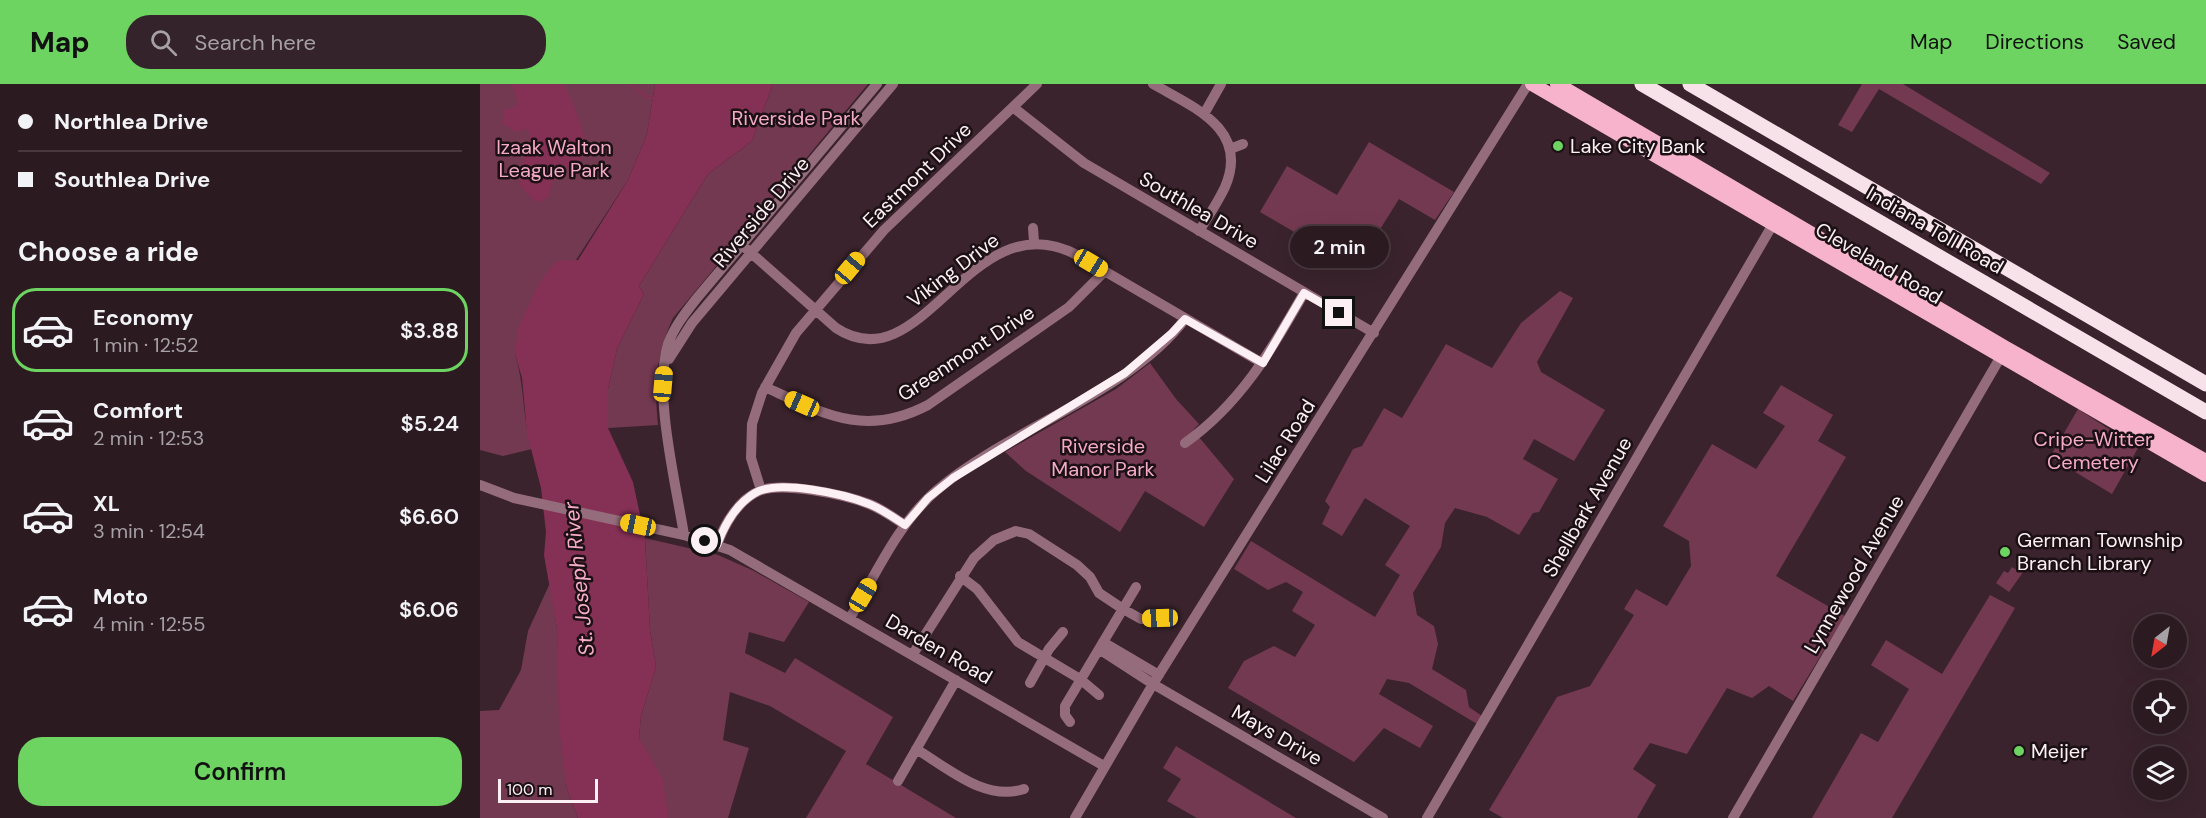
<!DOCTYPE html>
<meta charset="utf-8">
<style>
:root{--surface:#2c1a21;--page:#34232a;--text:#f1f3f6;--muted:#a6a1a5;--line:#48383f;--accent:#6dd361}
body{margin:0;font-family:"DM Sans",sans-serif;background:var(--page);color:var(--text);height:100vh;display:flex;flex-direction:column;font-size:22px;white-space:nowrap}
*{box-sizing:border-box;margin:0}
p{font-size:20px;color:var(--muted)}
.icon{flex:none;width:33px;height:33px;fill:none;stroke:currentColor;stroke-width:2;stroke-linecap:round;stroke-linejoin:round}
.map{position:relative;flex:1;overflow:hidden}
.panel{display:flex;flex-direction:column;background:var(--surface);width:480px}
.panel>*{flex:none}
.banner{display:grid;align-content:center;height:132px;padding:0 18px;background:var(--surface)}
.needle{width:39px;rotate:211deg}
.controls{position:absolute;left:1653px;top:530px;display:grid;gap:12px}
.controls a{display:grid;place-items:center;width:54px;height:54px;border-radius:50%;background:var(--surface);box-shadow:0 6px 24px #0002,0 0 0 2px var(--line);font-size:30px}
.scale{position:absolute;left:18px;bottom:15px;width:100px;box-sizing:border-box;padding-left:6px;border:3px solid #fdf0f4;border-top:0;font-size:16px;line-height:21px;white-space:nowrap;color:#fdf0f4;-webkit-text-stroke:4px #1b1014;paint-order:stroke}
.end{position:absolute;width:27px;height:27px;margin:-14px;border:8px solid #fdf0f4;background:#111;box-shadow:0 0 0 3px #111}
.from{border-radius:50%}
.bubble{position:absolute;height:42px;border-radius:21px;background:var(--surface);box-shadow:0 6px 24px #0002,0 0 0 2px var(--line);font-size:20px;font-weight:600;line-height:42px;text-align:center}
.car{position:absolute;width:18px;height:36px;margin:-18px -9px;border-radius:8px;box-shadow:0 0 4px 2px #0007;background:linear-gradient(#f5c518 24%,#345 0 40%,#f5c518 0 76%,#345 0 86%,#f5c518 0)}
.banner b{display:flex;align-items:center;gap:21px;height:57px;font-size:22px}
.banner b+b{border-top:2px solid var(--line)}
.banner i{width:15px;height:15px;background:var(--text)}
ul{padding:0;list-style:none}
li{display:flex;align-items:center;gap:18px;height:84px;margin:0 12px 9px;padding:0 6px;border:3px solid transparent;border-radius:24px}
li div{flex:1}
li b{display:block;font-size:22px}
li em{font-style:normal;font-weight:600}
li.current{border-color:var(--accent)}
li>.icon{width:54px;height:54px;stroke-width:1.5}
h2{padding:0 18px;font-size:27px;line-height:72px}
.action{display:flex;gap:12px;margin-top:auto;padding:12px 18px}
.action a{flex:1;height:69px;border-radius:24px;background:var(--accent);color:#111;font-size:24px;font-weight:600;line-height:69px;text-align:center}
header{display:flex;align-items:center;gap:36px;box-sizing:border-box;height:84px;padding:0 30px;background:var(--accent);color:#111}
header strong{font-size:28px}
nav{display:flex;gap:33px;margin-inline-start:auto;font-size:21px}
.search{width:420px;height:54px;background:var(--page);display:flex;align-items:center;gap:15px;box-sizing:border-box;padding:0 21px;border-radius:24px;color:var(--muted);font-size:22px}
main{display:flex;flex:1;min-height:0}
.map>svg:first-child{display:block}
.green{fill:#733951}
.water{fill:#853055}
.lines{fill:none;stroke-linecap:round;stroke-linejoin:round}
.stream{stroke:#853055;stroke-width:2}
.minor{stroke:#956c7b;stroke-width:10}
.major{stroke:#f6b3cb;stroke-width:14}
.highway{stroke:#f7e2e9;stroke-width:15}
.route{stroke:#fdf0f4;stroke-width:8}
.poi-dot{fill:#6dd361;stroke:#1b1014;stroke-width:2}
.labels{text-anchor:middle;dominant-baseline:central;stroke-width:5;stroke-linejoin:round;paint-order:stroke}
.park-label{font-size:20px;fill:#f5abc6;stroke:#1b1014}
.poi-label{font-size:20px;fill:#fdf0f4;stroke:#1b1014;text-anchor:start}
.street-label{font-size:20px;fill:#fdf0f4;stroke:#1b1014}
.water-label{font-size:21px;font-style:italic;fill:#f8aec9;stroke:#1b1014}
</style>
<header>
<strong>Map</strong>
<div class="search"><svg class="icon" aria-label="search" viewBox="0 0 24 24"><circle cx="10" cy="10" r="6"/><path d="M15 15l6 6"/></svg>Search here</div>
<nav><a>Map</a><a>Directions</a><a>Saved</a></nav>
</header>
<main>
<section class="panel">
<div class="banner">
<b><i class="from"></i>Northlea Drive</b>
<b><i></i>Southlea Drive</b>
</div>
<h2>Choose a ride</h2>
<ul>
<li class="current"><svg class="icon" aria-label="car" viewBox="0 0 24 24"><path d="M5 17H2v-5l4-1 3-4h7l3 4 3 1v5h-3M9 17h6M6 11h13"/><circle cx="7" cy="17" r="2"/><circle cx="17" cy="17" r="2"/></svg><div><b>Economy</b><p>1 min · 12:52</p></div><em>$3.88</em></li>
<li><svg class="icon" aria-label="car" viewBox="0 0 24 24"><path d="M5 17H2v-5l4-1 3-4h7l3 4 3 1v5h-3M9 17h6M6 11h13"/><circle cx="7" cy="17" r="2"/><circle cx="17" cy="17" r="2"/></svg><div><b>Comfort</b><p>2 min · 12:53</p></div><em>$5.24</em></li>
<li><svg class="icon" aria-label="car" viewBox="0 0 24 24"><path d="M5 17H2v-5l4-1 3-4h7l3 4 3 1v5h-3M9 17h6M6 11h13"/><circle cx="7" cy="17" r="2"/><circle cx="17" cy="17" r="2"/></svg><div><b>XL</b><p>3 min · 12:54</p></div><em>$6.60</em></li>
<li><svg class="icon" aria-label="car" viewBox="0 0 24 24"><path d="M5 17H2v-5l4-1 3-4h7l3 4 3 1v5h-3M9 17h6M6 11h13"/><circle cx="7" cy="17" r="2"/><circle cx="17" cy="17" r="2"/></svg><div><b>Moto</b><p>4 min · 12:55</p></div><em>$6.06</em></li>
</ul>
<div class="action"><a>Confirm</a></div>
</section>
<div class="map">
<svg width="1726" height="734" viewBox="0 0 1726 734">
<rect width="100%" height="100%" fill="#3a232c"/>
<path class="green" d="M0 0H175L167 50 148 96 35 270C45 301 42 335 52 365L23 372 0 366Z
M293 0H388L193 234C176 270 174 302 178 341L128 344V305L137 265 164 210 159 202 228 90 272 57Z
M1382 0H1423L1570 89 1561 100 1399 5 1372 48 1358 41Z
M889 58 974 108 955 136 919 115 889 163 863 149 850 169 780 128 807 82 857 111Z
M1080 207 1093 214 1057 278 1061 288 1125 326 1094 377 1054 355 1043 375 1078 395 1059 428 1053 429 1039 451 1007 433 975 424 965 439 961 463 933 509 937 531 954 542 958 560 952 585 986 606 989 623 1002 632 997 640 929 599 907 595 899 610 953 642 940 664 904 644 874 678 748 604 764 577 794 562 815 573 835 541 812 527 823 508 806 498 788 506 754 485 771 457 895 533 920 491 905 481 930 442 885 414 862 452 842 440 850 423 845 417 873 365 882 362 904 324 922 334 966 260 1012 284 1041 239Z
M670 279 696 315 719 340 713 346 754 395 724 443 665 407 640 448 546 387 525 368 636 305Z
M1301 301 1353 331 1338 357 1366 373 1296 492 1365 532 1313 617 1289 602 1272 614 1247 604 1207 670 1170 659 1153 685 1176 701 1157 734H1023L1009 726 1077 613 1110 602 1154 531 1144 525 1156 505 1187 522 1211 482 1209 457 1183 442 1232 360 1276 385 1305 342 1283 329Z
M1598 325 1658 364 1632 410 1570 373Z
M165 454 238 471 272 486 329 518 304 558 269 548 265 569 305 589 315 574 413 633 386 680 476 734H326L366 667 290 622 250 608 243 656 269 664 248 734H188L159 654 161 632 176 583 170 546Z
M1546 473 1551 477 1529 508 1516 499 1524 487 1528 489 1532 483 1538 487Z
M70 499 77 545 87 706 98 734H0V627L19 626 41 586 48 547Z
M1510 511 1535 524 1412 734H1332L1381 649 1398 658 1429 605 1391 581 1406 556 1462 590Z
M696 662 816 734H717L687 717 701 695 683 684Z"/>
<path class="water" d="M31 0H84C94 24 112 52 100 77 79 87 73 88 69 112L61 118 53 116 40 101 43 72 50 62 49 48 45 45 36 48 22 39 24 26 35 23 38 18Z
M175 0H293L272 57 228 90 159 202 164 210 137 265 128 305V344L153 398 165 454 170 546 176 583 161 632 159 654 183 695 188 734H98L87 706 79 643 77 545 64 471 66 448 61 404 47 349 42 294 35 270 38 245 58 201 76 177 98 176 148 96 167 50Z"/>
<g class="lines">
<path class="stream" d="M151 0 168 14H173"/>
<path class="minor" d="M673 0C713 23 770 45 745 103 738 118 728 133 719 147
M534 24 604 79 894 249
M724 30 741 0
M750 65 763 60
M553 144 554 158
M262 161 356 244C444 302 490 114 597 171L782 279
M189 275 212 239 413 0
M285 303C344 330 385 354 448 321L589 223 624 188
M705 359C760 320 791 267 824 209
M0 401 34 414 204 451 250 466 624 682
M281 406 271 374 272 340 282 309 316 249 404 146 557 0
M204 451C196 400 173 308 188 260 194 243 206 228 217 214L397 0
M237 461C244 441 258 416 279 407 301 397 366 411 389 420 402 425 413 433 425 441
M480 492 497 505 538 558 600 595 619 611
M370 534C396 490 418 439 457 406 530 344 648 310 705 235
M623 558 679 591
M619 565 673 600 903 734
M433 570 494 474 514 456 536 447 549 450 597 481 610 493 619 509 643 525 661 535 680 534
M550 599 569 565 583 548
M590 638 585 631V622L656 503
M436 665C468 684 505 718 544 705
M418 697 476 596
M595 734 673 600 1048 0
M947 734 1296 135
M1253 734 1524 267"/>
<path class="major" d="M1052 0 1726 391
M1077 0 1526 264 1726 377"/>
<path class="highway" d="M1162 0 1726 328
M1210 0 1726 300"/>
</g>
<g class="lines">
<path class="route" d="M225 457 237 461C244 442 256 420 275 409 298 395 364 410 389 420 402 425 413 433 425 441L448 414 473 394 645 289 692 249 705 235 783 279 824 209 859 229"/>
</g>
<g class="poi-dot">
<circle cx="1078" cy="62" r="6"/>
<circle cx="1525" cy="468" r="6"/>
<circle cx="1539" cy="667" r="6"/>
</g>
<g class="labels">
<g class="park-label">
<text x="316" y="34">Riverside Park</text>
<text x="74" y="63">Izaak Walton<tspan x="74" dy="23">League Park</tspan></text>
<text x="1613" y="355">Cripe-Witter<tspan x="1613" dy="23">Cemetery</tspan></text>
<text x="623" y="362">Riverside<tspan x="623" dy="23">Manor Park</tspan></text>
</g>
<g class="poi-label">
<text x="1090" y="62">Lake City Bank</text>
<text x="1537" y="456">German Township<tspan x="1537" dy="23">Branch Library</tspan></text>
<text x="1551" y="667">Meijer</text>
</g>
<g class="street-label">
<text transform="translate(437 91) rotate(-44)">Eastmont Drive</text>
<text transform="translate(719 126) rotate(30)">Southlea Drive</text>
<text transform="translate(281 128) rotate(-50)">Riverside Drive</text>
<text transform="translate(1455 146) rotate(30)">Indiana Toll Road</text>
<text transform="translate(1399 179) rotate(30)">Cleveland Road</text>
<text transform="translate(473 186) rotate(-37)">Viking Drive</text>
<text transform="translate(486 269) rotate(-33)">Greenmont Drive</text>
<text transform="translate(805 357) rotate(-58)">Lilac Road</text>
<text transform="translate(1107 423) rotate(-60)">Shellbark Avenue</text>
<text transform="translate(1374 490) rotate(-60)">Lynnewood Avenue</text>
<text transform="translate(459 565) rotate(30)">Darden Road</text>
<text transform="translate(797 651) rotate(30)">Mays Drive</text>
</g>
<g class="water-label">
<text transform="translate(99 495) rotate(-96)">St. Joseph River</text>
</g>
</g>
</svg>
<div class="controls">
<a><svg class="needle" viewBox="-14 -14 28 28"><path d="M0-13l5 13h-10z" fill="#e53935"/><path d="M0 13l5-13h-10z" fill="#a6a1a5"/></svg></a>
<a><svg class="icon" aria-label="locate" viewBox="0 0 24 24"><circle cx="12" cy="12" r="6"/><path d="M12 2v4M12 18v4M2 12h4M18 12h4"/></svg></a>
<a><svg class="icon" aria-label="layers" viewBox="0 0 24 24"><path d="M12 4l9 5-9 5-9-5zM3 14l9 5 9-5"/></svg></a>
</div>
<div class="scale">100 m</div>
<i class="end from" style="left:225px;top:457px"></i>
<i class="end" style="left:859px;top:229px"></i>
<div class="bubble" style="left:810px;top:142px;width:99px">2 min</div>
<i class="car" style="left:611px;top:179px;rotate:121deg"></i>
<i class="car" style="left:370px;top:184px;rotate:40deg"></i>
<i class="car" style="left:183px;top:300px;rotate:5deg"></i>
<i class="car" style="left:322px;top:320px;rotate:294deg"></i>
<i class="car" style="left:158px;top:441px;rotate:282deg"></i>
<i class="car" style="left:383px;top:511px;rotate:31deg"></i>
<i class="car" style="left:680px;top:534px;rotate:268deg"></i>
</div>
</main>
